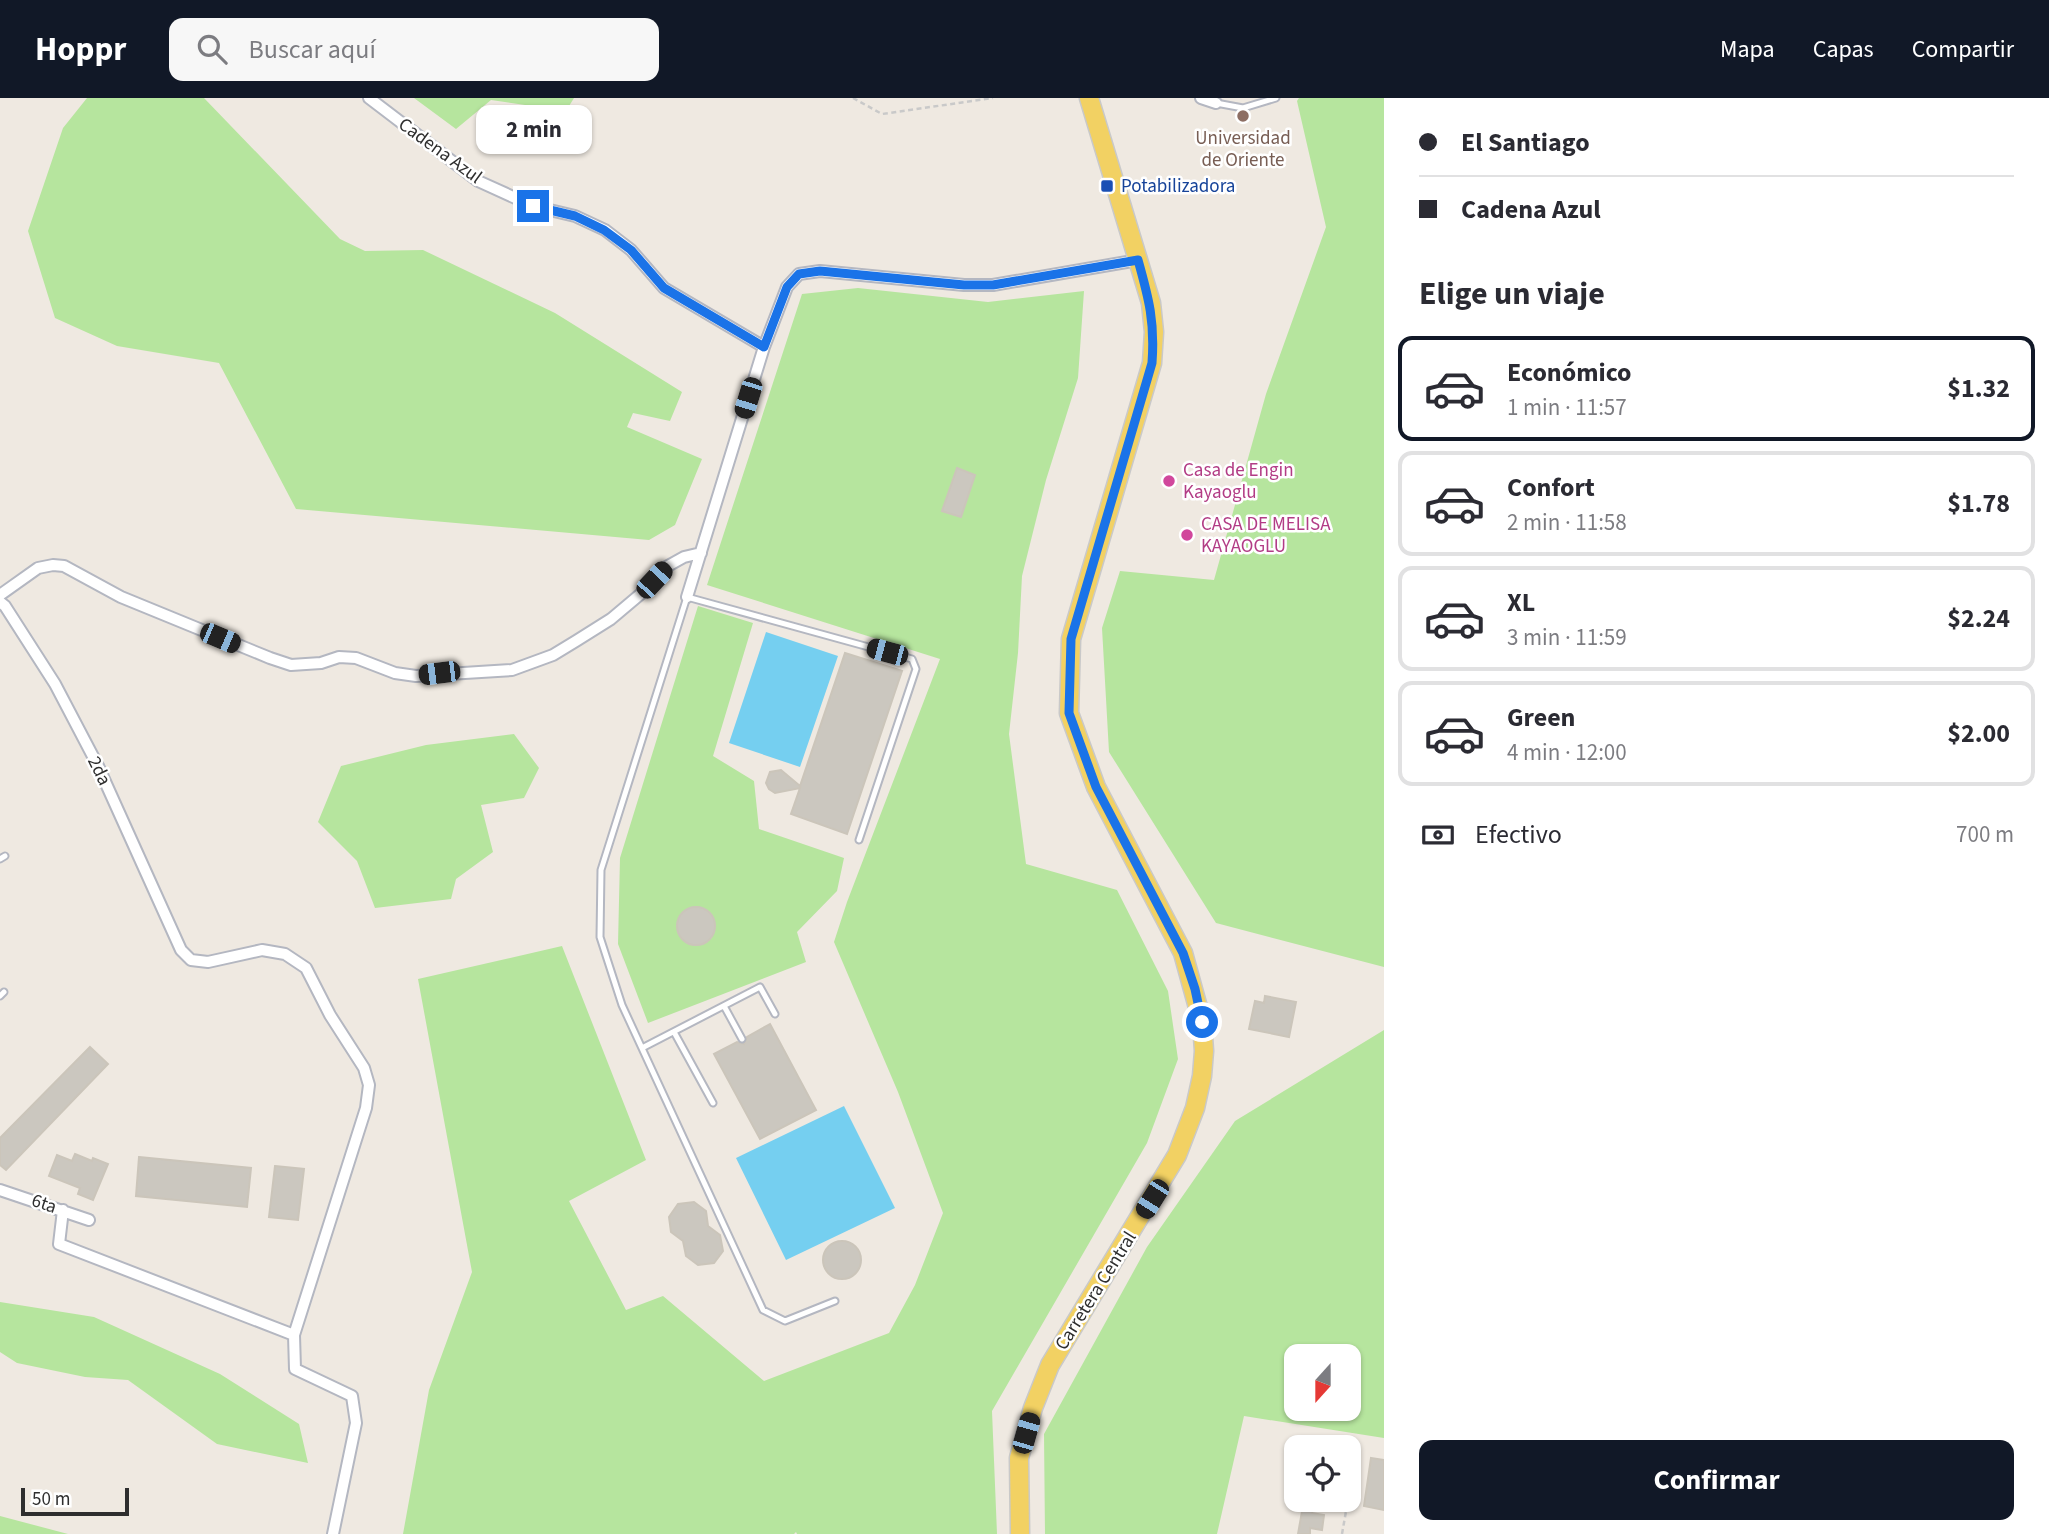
<!DOCTYPE html>
<html lang="es">
<meta charset="utf-8">
<style>
:root{--surface:#fff;--page:#f7f7f7;--text:#2b2b33;--muted:#7c7c81;--line:#e1e1e2;--accent:#111827}
body{margin:0;font-family:"Source Sans 3",sans-serif;background:var(--page);color:var(--text);height:100vh;display:flex;flex-direction:column;font-size:26px;white-space:nowrap}
*{box-sizing:border-box;margin:0}
p{font-size:23px;color:var(--muted)}
.icon{flex:none;width:38px;height:38px;fill:none;stroke:currentColor;stroke-width:2;stroke-linecap:round;stroke-linejoin:round}
.map{position:relative;flex:1;overflow:hidden}
.panel{display:flex;flex-direction:column;background:var(--surface);width:665px}
.panel>*{flex:none}
.hud{display:grid;align-content:center;height:154px;padding:0 35px;background:var(--surface)}
.needle{width:46px;rotate:201deg}
.tools{position:absolute;left:1284px;top:1246px;display:grid;gap:14px}
.tools a{display:grid;place-items:center;width:77px;height:77px;border-radius:14px;background:var(--surface);box-shadow:0 2px 5px #0004;font-size:35px}
.scale{position:absolute;left:21px;bottom:18px;width:108px;box-sizing:border-box;padding-left:7px;border:4px solid #2e2e2e;border-top:0;font-size:19px;line-height:24px;white-space:nowrap;color:#2e2e2e;-webkit-text-stroke:5px #fff;paint-order:stroke}
.end{position:absolute;width:32px;height:32px;margin:-16px;border:9px solid #1a73e8;background:#fff;box-shadow:0 0 0 4px #fff}
.from{border-radius:50%}
.bubble{position:absolute;height:49px;border-radius:14px;background:var(--surface);box-shadow:0 2px 5px #0004;font-size:23px;font-weight:700;line-height:49px;text-align:center}
.car{position:absolute;width:21px;height:42px;margin:-21px -10px;border-radius:9px;box-shadow:0 0 5px 2px #0007;background:linear-gradient(#222 24%,#8ab4d8 0 40%,#222 0 76%,#8ab4d8 0 86%,#222 0)}
.hud b{display:flex;align-items:center;gap:24px;height:66px;font-size:26px}
.hud b+b{border-top:2px solid var(--line)}
.hud i{width:18px;height:18px;background:var(--text)}
ul{padding:0;list-style:none}
li{display:flex;align-items:center;gap:21px;height:105px;margin:0 14px 10px;padding:0 21px;border:4px solid var(--line);border-radius:14px}
li div{flex:1}
li b{display:block;font-size:26px}
li em{font-style:normal;font-weight:700}
li.active{border-color:var(--accent)}
li>.icon{width:63px;height:63px;stroke-width:1.5}
h2{padding:0 35px;font-size:32px;line-height:84px}
.pay{display:flex;align-items:center;gap:18px;height:77px;padding:0 35px;font-size:26px}
.pay p{margin-inline-start:auto}
.action{display:flex;gap:14px;margin-top:auto;padding:14px 35px}
.action a{flex:1;height:80px;border-radius:14px;background:var(--accent);color:#fff;font-size:28px;font-weight:700;line-height:80px;text-align:center}
header{display:flex;align-items:center;gap:42px;box-sizing:border-box;height:98px;padding:0 35px;background:var(--accent);color:#fff}
header strong{font-size:33px}
nav{display:flex;gap:38px;margin-inline-start:auto;font-size:24px}
.search{width:490px;height:63px;background:var(--page);display:flex;align-items:center;gap:18px;box-sizing:border-box;padding:0 24px;border-radius:14px;color:var(--muted);font-size:26px}
main{display:flex;flex:1;min-height:0}
.map>svg:first-child{display:block}
.green{fill:#b6e59e;fill-rule:evenodd}
.water{fill:#75cff0}
.building{fill:#cbc7bf;stroke:#cbc5ba;stroke-width:2}
.lines{fill:none;stroke-linecap:round;stroke-linejoin:round}
.lane-casing{stroke:#b4b7c1;stroke-width:9}
.street-casing{stroke:#b4b7c1;stroke-width:14}
.primary-casing{stroke:#c9c9c9;stroke-width:21}
.path{stroke:#c9c9c9;stroke-width:2.5;stroke-dasharray:5 3.5;stroke-linecap:butt}
.lane{stroke:#fff;stroke-width:5}
.street{stroke:#fff;stroke-width:10}
.primary{stroke:#f2d163;stroke-width:18}
.route{stroke:#1a73e8;stroke-width:9}
.education-dot{fill:#8d6e63;stroke:#fff;stroke-width:2.5}
.transit-dot{fill:#1a4fb4;stroke:#fff;stroke-width:2.5}
.hotel-dot{fill:#d1479c;stroke:#fff;stroke-width:2.5}
.labels{text-anchor:middle;dominant-baseline:central;stroke-width:5;stroke-linejoin:round;paint-order:stroke}
.education-label{font-size:19px;fill:#785e54;stroke:#fff}
.street-label{font-size:19px;fill:#2e2e2e;stroke:#fff}
.transit-label{font-size:19px;fill:#164399;stroke:#fff;text-anchor:start}
.hotel-label{font-size:19px;fill:#b23c85;stroke:#fff;text-anchor:start}
</style>
<header>
<strong>Hoppr</strong>
<div class="search"><svg class="icon" aria-label="search" viewBox="0 0 24 24"><circle cx="10" cy="10" r="6"/><path d="M15 15l6 6"/></svg>Buscar aquí</div>
<nav><a>Mapa</a><a>Capas</a><a>Compartir</a></nav>
</header>
<main>
<div class="map">
<svg width="1384" height="1436" viewBox="0 0 1384 1436">
<rect width="100%" height="100%" fill="#efe9e1"/>
<path class="green" d="M87 0H204L340 141 365 153 423 152 555 215 682 294 670 323 633 315 627 329 702 361 675 427 649 442 296 411 219 265 117 248 55 220 28 133 63 30Z
M414 0H574L566 13 491 2 456 31Z
M1299 0H1384V869L1216 825 1109 654 1102 530 1120 473 1214 482 1266 296 1326 129 1297 3Z
M858 190 988 204 1084 193 1078 280 1046 382 1022 478 1018 555 1009 636 1026 766 1117 792 1168 893 1178 961 1147 1045 992 1313 997 1436H797L796 1434 794 1436H403L429 1292 472 1174 418 881 562 848 646 1062 569 1103 626 1212 663 1198 764 1283 889 1235 915 1187 943 1115 898 994 834 844 847 804 940 561 707 487 802 196Z
M698 508 753 525 713 658 754 683 759 731 844 760 837 793 797 834 806 864 648 925 618 846 620 760Z
M514 636 539 670 524 700 481 707 493 754 456 781 451 801 375 810 357 763 318 724 341 668 426 647Z
M1384 932V1340L1244 1318 1217 1436H1045L1044 1336 1147 1149 1235 1023ZM1297 1258H1349V1311H1297Z
M0 1204 94 1219 220 1276 299 1326 308 1365 217 1346 128 1282 85 1279 17 1265 0 1254Z
M0 1418 68 1436H0Z"/>
<path class="water" d="M766 534 838 558 800 669 729 645Z
M844 1008 895 1110 786 1162 736 1060Z"/>
<path class="building" d="M957 370 975 377 961 419 942 413Z
M845 555 902 573 847 736 791 716 800 690 775 695 769 691 766 685 770 674 781 672 800 688Z
M677 828a19 19 0 1 1 38 0a19 19 0 1 1-38 0Z
M1265 898 1296 904 1289 939 1249 931 1255 903 1264 905Z
M770 926 816 1012 760 1041 714 956 737 944 744 946 747 939Z
M90 949 108 966 6 1072 0 1067V1040Z
M75 1056 92 1063 93 1060 108 1066 93 1102 78 1096 80 1090 49 1078 57 1057 72 1063Z
M139 1059 251 1070 247 1109 136 1098Z
M275 1068 304 1071 298 1122 269 1119Z
M694 1104 706 1113 708 1128 720 1137 723 1153 714 1165 698 1167 686 1158 683 1143 671 1134 669 1119 678 1106Z
M823 1162a19 19 0 1 1 38 0a19 19 0 1 1-38 0Z
M1371 1360 1384 1362V1412L1364 1408Z
M1304 1402 1313 1403 1312 1415 1324 1417 1322 1432 1310 1430V1436H1298Z"/>
<g class="lines">
<defs>
<path id="lane" d="M1216 5 1243 10 1276 0
M0 761 5 758
M0 898 4 894
M724 908 742 941
M674 934 713 1005
M642 950 760 889 775 916
M835 1203 785 1223 763 1212 622 907 600 839 601 772 687 499 912 561 916 571 859 742"/>
<path id="street" d="M369 0 478 83 533 108 575 118 605 132 631 152 664 190 764 249
M1201 0 1216 5
M0 497 38 470 53 467 64 468 121 499 270 560 291 567 321 565 339 559 356 560 395 575 416 578 512 572 553 557 576 543 611 521 643 494 666 469 684 459 701 455
M687 499 764 249 787 189 799 176 820 173 964 187H993L1138 162
M0 504 5 508 55 586 98 668 181 852 191 862 208 864 262 852 285 856 306 870 330 917 364 970 369 987 366 1010 294 1237 295 1271 352 1298 356 1325 333 1436
M0 1092 89 1122
M63 1112 59 1146 294 1237"/>
<path id="primary" d="M1020 1436 1019 1360 1033 1310 1050 1267 1177 1057 1195 1010 1202 978 1204 953 1202 924 1183 855 1096 689 1069 615 1071 541 1152 265 1154 234 1151 205 1089 0"/>
</defs>
<use href="#lane" class="lane-casing"/>
<use href="#street" class="street-casing"/>
<use href="#primary" class="primary-casing"/>
<path class="path" d="M853 0 882 16 993 0
M1349 1391 1351 1381
M1342 1436 1348 1402"/>
<use href="#lane" class="lane"/>
<use href="#street" class="street"/>
<use href="#primary" class="primary"/>
</g>
<g class="lines">
<path class="route" d="M533 108 575 118 604 132 631 152 664 190 764 249 787 189 799 176 820 173 964 187H993L1138 162C1149 201 1155 224 1152 265L1071 541 1069 615 1096 689 1183 855 1195 891 1202 924"/>
</g>
<circle class="education-dot" cx="1243" cy="18" r="7"/>
<rect class="transit-dot" x="1100" y="81" width="14" height="14" rx="3.5"/>
<g class="hotel-dot">
<circle cx="1169" cy="383" r="7"/>
<circle cx="1187" cy="437" r="7"/>
</g>
<g class="labels">
<g class="education-label">
<text x="1243" y="40">Universidad<tspan x="1243" dy="22">de Oriente</tspan></text>
</g>
<g class="street-label">
<text transform="translate(440 53) rotate(36)">Cadena Azul</text>
<text transform="translate(99 673) rotate(64)">2da</text>
<text transform="translate(44 1106) rotate(18)">6ta</text>
<text transform="translate(1096 1193) rotate(-58)">Carretera Central</text>
</g>
<g class="transit-label">
<text x="1121" y="88">Potabilizadora</text>
</g>
<g class="hotel-label">
<text x="1183" y="372">Casa de Engin<tspan x="1183" dy="22">Kayaoglu</tspan></text>
<text x="1201" y="426">CASA DE MELISA<tspan x="1201" dy="22">KAYAOGLU</tspan></text>
</g>
</g>
</svg>
<div class="tools">
<a><svg class="needle" viewBox="-14 -14 28 28"><path d="M0-13l5 13h-10z" fill="#e53935"/><path d="M0 13l5-13h-10z" fill="#7c7c81"/></svg></a>
<a><svg class="icon" aria-label="locate" viewBox="0 0 24 24"><circle cx="12" cy="12" r="6"/><path d="M12 2v4M12 18v4M2 12h4M18 12h4"/></svg></a>
</div>
<div class="scale">50 m</div>
<i class="end from" style="left:1202px;top:924px"></i>
<i class="end" style="left:533px;top:108px"></i>
<div class="bubble" style="left:476px;top:7px;width:116px">2 min</div>
<i class="car" style="left:748px;top:300px;rotate:197deg"></i>
<i class="car" style="left:654px;top:482px;rotate:43deg"></i>
<i class="car" style="left:220px;top:540px;rotate:113deg"></i>
<i class="car" style="left:887px;top:554px;rotate:285deg"></i>
<i class="car" style="left:439px;top:575px;rotate:263deg"></i>
<i class="car" style="left:1152px;top:1101px;rotate:212deg"></i>
<i class="car" style="left:1026px;top:1335px;rotate:16deg"></i>
</div>
<section class="panel">
<div class="hud">
<b><i class="from"></i>El Santiago</b>
<b><i></i>Cadena Azul</b>
</div>
<h2>Elige un viaje</h2>
<ul>
<li class="active"><svg class="icon" aria-label="car" viewBox="0 0 24 24"><path d="M5 17H2v-5l4-1 3-4h7l3 4 3 1v5h-3M9 17h6M6 11h13"/><circle cx="7" cy="17" r="2"/><circle cx="17" cy="17" r="2"/></svg><div><b>Económico</b><p>1 min · 11:57</p></div><em>$1.32</em></li>
<li><svg class="icon" aria-label="car" viewBox="0 0 24 24"><path d="M5 17H2v-5l4-1 3-4h7l3 4 3 1v5h-3M9 17h6M6 11h13"/><circle cx="7" cy="17" r="2"/><circle cx="17" cy="17" r="2"/></svg><div><b>Confort</b><p>2 min · 11:58</p></div><em>$1.78</em></li>
<li><svg class="icon" aria-label="car" viewBox="0 0 24 24"><path d="M5 17H2v-5l4-1 3-4h7l3 4 3 1v5h-3M9 17h6M6 11h13"/><circle cx="7" cy="17" r="2"/><circle cx="17" cy="17" r="2"/></svg><div><b>XL</b><p>3 min · 11:59</p></div><em>$2.24</em></li>
<li><svg class="icon" aria-label="car" viewBox="0 0 24 24"><path d="M5 17H2v-5l4-1 3-4h7l3 4 3 1v5h-3M9 17h6M6 11h13"/><circle cx="7" cy="17" r="2"/><circle cx="17" cy="17" r="2"/></svg><div><b>Green</b><p>4 min · 12:00</p></div><em>$2.00</em></li>
</ul>
<div class="pay"><svg class="icon" aria-label="cash" viewBox="0 0 24 24"><path d="M3 7h18v10H3z"/><circle cx="12" cy="12" r="2"/></svg>Efectivo<p>700 m</p></div>
<div class="action"><a>Confirmar</a></div>
</section>
</main>
